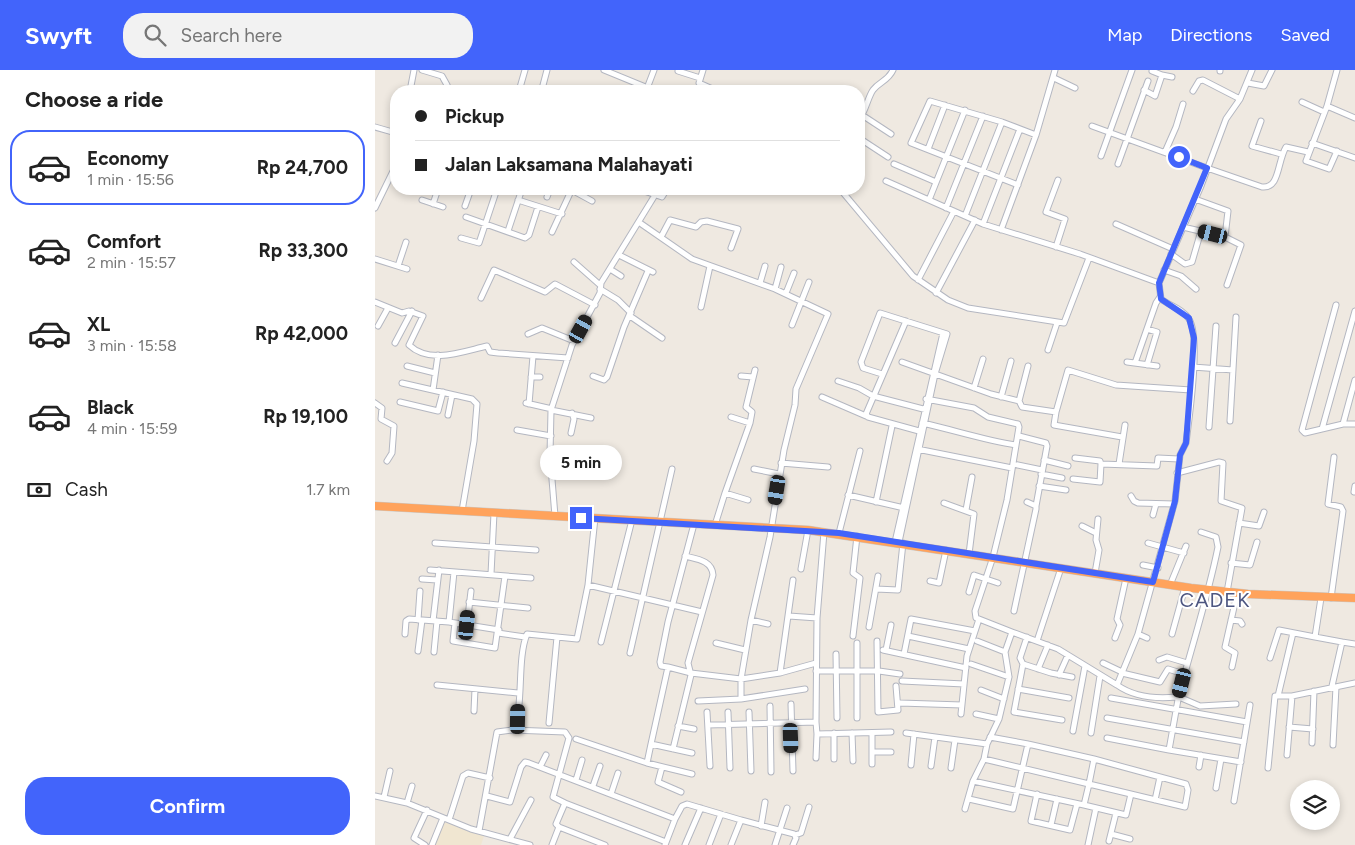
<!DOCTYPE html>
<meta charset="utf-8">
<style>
:root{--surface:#fff;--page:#f2f2f2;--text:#222;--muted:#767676;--line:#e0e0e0;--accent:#4264fb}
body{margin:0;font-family:Figtree,sans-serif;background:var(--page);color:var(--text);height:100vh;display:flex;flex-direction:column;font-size:19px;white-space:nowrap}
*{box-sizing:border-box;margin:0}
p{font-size:16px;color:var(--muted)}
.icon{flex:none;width:28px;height:28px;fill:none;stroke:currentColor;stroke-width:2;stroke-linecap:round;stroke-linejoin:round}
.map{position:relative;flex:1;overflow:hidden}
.side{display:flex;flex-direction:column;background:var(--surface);width:375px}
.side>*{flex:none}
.top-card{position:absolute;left:15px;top:15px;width:475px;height:110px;border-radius:20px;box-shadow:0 2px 8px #0003;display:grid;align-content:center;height:110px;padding:0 25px;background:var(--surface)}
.tools{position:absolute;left:915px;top:710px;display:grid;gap:10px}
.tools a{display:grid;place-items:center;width:50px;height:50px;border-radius:50%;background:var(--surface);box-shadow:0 2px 8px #0003;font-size:25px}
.end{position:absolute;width:22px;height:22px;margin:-11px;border:6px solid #4264fb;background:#fff;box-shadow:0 0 0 2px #fff}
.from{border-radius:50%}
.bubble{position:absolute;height:35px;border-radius:18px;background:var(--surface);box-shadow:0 2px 8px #0003;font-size:16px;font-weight:700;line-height:35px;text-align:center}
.car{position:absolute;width:15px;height:30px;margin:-15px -8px;border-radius:6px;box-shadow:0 0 4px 1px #0007;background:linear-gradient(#222 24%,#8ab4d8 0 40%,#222 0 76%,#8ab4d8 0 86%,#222 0)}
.top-card b{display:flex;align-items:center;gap:18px;height:48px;font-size:19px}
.top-card b+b{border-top:1px solid var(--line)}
.top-card i{width:12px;height:12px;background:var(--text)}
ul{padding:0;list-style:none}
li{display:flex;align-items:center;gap:15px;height:75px;margin:0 10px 8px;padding:0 15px;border:2px solid transparent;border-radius:20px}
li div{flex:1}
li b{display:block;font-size:19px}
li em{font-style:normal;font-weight:700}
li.selected{border-color:var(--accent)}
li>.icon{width:45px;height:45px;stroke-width:1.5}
h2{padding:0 25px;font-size:22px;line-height:60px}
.pay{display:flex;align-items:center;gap:12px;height:55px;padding:0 25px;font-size:19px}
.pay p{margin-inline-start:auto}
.button{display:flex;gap:10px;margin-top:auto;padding:10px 25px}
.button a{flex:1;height:58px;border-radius:20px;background:var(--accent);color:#fff;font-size:20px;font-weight:700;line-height:58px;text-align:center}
header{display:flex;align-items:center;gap:30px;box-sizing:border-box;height:70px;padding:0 25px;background:var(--accent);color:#fff}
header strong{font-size:24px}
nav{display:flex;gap:28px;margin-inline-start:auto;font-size:18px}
.search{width:350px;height:45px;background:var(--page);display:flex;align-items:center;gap:12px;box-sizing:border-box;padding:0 18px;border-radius:20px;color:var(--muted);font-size:19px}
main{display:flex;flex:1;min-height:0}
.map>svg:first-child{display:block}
.education{fill:#f0e6d1}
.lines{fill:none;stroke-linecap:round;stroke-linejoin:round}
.minor-casing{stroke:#b4b7c1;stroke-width:7}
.highway-casing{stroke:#c9c9c9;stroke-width:9}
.minor{stroke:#fff;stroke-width:5}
.highway{stroke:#ffa35c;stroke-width:8}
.route{stroke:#4264fb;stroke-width:6}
.labels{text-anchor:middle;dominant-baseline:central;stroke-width:4;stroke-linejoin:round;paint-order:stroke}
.quarter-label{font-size:20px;letter-spacing:1px;fill:#4d5680;stroke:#fff}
</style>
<header>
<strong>Swyft</strong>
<div class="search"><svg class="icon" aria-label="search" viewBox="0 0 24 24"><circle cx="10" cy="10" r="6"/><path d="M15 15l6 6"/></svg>Search here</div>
<nav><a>Map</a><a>Directions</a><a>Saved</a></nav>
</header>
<main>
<section class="side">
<h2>Choose a ride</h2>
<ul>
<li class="selected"><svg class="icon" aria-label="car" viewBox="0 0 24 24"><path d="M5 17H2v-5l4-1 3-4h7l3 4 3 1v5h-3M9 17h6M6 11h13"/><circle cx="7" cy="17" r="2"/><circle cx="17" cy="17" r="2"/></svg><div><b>Economy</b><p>1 min · 15:56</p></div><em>Rp 24,700</em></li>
<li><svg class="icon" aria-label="car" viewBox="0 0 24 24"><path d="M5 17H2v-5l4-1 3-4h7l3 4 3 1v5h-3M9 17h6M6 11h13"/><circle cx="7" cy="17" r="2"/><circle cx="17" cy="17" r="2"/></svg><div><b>Comfort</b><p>2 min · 15:57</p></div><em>Rp 33,300</em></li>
<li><svg class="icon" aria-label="car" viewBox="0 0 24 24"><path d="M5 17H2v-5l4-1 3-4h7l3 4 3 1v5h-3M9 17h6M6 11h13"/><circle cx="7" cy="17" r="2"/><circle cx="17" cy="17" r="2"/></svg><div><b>XL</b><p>3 min · 15:58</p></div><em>Rp 42,000</em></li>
<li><svg class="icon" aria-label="car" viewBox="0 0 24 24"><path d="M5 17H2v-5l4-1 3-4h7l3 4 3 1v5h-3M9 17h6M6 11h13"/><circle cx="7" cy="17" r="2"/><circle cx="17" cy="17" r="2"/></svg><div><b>Black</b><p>4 min · 15:59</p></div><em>Rp 19,100</em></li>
</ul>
<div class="pay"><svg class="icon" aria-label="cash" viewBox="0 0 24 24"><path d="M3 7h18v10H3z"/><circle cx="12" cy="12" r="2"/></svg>Cash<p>1.7 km</p></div>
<div class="button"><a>Confirm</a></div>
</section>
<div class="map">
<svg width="980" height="775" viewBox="0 0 980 775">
<rect width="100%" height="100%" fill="#efe9e1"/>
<path class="education" d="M66 751 109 766 106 775H58Z"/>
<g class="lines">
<defs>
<path id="minor" d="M47 0 67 6 72 15
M229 0 273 18
M328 0 324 13 342 21
M303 1 325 8
M845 1V0
M787 5 797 7
M679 8 700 18
M873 13 889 16 897 0
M167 19 172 0
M769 20 780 26 787 5 777 1
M35 21 39 0
M144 21 150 0
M271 21 279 0
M818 21 824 11 828 10 865 29
M927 32 949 42
M952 36 980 48
M487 45 516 64
M484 50C491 40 493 27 498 20 505 11 513 11 518 0
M886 51 877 76 906 84
M717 56 832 98
M0 57 21 63
M484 68 513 87
M937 73 980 88
M553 79 570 35
M962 81 954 99 931 91 952 36 962 0
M790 82 801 57 808 34
M726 86 757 0
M519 94 561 112
M743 94 773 11
M832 98 887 117C905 119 902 92 911 77L933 82
M511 111 608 154 705 184 784 213
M643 115 536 73 555 31 627 52 661 65
M87 119 95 121
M195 119 217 131
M253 119H260
M263 119 287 127 292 119
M465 119 538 206 573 230 593 238 689 253 714 188
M172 127 175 119
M820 129 853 141 850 167 866 175 852 215
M47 130 68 137
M143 130 187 144
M554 130 590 40
M58 134 63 119
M90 136 96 119
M0 138 21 95
M571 138 608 46
M590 146 627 52
M91 147 150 168 154 165 163 137
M265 153 317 189 400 219 453 244 421 319 420 335 409 380 395 467 376 550 366 609 316 603 293 597 276 674 317 683
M608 154 645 59
M741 154 798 179
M808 157 850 167
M626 160 661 65 680 0
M133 161 147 119
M177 162 197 119
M286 167 295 150 321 157 326 152 332 151 363 159 356 178
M86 168 104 173 122 119
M681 177 690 149 671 142 683 110
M796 184 810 194 817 192 826 161
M244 185 278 202
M0 189 32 199
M199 192 225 215
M23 196 31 172
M235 199 246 206
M789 200 806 206 821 219
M543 210 579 141
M385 213 390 196
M225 219 243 230 256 243
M400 219 406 197
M411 223 419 203
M561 223 600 150
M106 228 119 200 170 222 180 214 220 235
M0 232 27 243 34 241 48 246 34 275C55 295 89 281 112 276L115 282 123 283 193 288
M961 235 927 360 930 363 968 354H980
M326 237 335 196
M255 246 287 268
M531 251 491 344 493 347 544 361
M417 255 434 212
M3 256 13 238
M153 264 167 258 199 271
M20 273 37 241
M673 280 682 253
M527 292 616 324 644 331 647 337 681 342 693 300 741 315 816 320
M752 292 782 296
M760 293 781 233 785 227
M772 295 782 262 772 259
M32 296 60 303
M818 297 858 300
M507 304 488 298 486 292 505 243 572 264 560 304 524 472
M218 306 229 310 232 307 249 257 273 201
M366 306 378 307
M156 307H165
M463 311 484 318 498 326 552 340
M27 313 97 329 102 334 99 371 87 441
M599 318 608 289
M58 320 63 285
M447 327 491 346
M626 327 636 291
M551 329 599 338 613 347 643 354 644 357 632 430 618 487 600 541 601 548 604 549
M644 331 653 296
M25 332 63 341 68 322
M0 333 7 338 6 349 19 356 17 383 12 391
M151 333 177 339
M154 334 158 286
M176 340 216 348
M681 342 679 355 747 367
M73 345 77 325
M356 347 375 353
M855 351 861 247
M547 353C579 360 609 370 641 375
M968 354 980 310
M834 357 841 256
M947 359 980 241
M142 360 176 366
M196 363 199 349 197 343
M644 366 671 373 672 376 661 436
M542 379 637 398
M700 388 725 391 726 394
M669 390 693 396
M406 393 453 397
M638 394 667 400
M744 394 750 355
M379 399 404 404
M802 403 844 392 848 393 846 431 867 438 852 522
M666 404 687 408
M698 409 725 412 726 394 782 396 783 388 804 389
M664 416 691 420
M979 422 980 416
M350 423 375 353 377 342 371 337 380 300
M473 425 529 438
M756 426 759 431 763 433 799 434
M501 432 517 356
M569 433 599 444 594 484
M591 440 597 407
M778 445 781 434
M180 446 175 385 176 340 197 275 225 223 226 213 280 125
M864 453 884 456 889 442
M340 455 350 423 373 430
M707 456 721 463
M464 463 485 381
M520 472 568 263
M60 473 161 480
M773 473 809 483
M856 493 875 495 882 472
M768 495 783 498
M426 499 433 460
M55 500 156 508
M720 503 724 480 721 470 723 449
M116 504 119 443
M47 509 62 510
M555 511 564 513
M564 513 571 480
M213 515 327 542
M795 515 811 476
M501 519 523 520 528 473
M594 522 599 505 623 513
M946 528 940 567 967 572
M956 528 968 441 966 437 953 434 959 387
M94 532 153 538
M639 541 661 439V436L652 432
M414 546 442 548
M43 550 45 521
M376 550 393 554
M856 550 865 551 867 554
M58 551 64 500
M74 552 79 502
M80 553 78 571 120 578 130 506
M92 555 96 521
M494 557 503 506
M123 563 150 567
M30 564 31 551 34 549 74 552 124 560
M763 564 742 615C759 627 780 629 801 627L804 625C817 575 833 527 843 477L841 467 826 462
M797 564 810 517
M478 566 485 508 478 503 482 466
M533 566 594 579
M652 567 645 588 648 594 639 642 687 650
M740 568 745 555 742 549 751 508
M772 568 763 564 800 431 805 385 811 373C814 348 826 268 814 249 808 239 795 236 786 229L784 213 826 116 851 49 865 29 877 0
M502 571 503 642 523 640 521 616
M602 571 630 582
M662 571 686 498
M226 572 257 450
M341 573 370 580
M508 580 591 598
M511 580 516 555
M43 581 47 550
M59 582 62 551
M255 583 297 399
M461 584 462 648
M529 584 536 549 600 561
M895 588 904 560 940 567
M784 590 792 587 812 593
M728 593 747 602
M596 594 634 607
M648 594 676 603 697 607
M293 597 286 596 285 592 293 552 319 454
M857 597 860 583 850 577 862 524
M663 599 673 575
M441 601H504L525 604
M405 603 418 510
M747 603 785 612 793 599 809 604
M684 605 693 585
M527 611 589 614
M62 615 143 623
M957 616 967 572 980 574
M643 619 694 628
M606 620 629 629
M804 624 794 680 866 692
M903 626 918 563
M804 627 825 636 861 634
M736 628 872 652
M366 629 430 619
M323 631 366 629V609L405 603 441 593
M525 633 587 635
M416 634 418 701
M395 636 396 702
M99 641 100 619
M332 642 335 696
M353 642 355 698
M374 642 376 701
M586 644 592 586 604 549 637 562
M601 644 624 649
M482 648V573
M732 648 869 672
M441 652 442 548 449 462
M174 653 182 567
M333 655 441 652 442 664 516 662
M303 656 319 659
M914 657 938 659
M137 660C150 641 141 591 152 564L202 569 213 515 220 448
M698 661 710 596
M477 663 478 691
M497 663V694
M531 663 612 674
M716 663 725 606
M732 668 794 680
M201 669 272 693 317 704
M937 673 939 621
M653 674 719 689 714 714 810 737 813 720 811 714 719 689
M958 675 961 617
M298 679 316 605 313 593 338 505C337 490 321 489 310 486
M497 682H516
M912 685 917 626
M441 688 442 664
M459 689V663
M272 693 276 674
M536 695 539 664
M556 696 560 667
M165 697 171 685
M287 697 283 712 306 722
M824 697 826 685
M576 698 580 670
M893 698 900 626H917L980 613
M201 710 207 690
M598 711 709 735 714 714 609 689
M218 716 225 696
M841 718 846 689
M236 724 243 703
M662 724 656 751 695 760 702 734
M0 726 32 733 96 759 155 775
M112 726 135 732 146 697 150 692 154 693 300 749 290 775
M9 727 15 701
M594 729 638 739 653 674 615 667
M780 730 785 707
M859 731 875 635
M32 733 37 716
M190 733 291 772
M709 735 751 745 756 724
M590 739 598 711 609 689 612 674 624 649 634 607 630 582 637 562 683 579 742 615
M300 749 307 736 312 734 366 750 356 775
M74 750 88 706 93 703 115 708
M366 750 419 764 421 768 418 775
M676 755 682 729
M386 756 390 732
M184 757 230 775
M104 761 122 662 137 660 190 662 194 668 178 727 190 733 181 754 184 757 177 775
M736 764 755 769
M420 765 426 763 434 737
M135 769 156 730
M734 771 741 743
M50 775 39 768 52 740
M57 775 68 748
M310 775 326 738
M334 775 346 744
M400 775 412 738
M713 775 721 738"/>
<path id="highway" d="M0 436 433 460 816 518 873 524 980 528"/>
</defs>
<use href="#minor" class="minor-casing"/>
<use href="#highway" class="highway-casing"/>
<use href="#minor" class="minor"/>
<use href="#highway" class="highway"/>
</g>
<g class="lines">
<path class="route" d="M206 448 464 463 778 512 800 431 805 385 811 373 819 268 814 248 786 229 784 213 832 98 804 87"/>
</g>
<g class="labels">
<g class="quarter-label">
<text x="840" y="530">CADEK</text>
</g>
</g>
</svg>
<div class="tools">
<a><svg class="icon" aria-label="layers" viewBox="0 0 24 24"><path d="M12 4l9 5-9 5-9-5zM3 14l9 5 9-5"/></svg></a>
</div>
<i class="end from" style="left:804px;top:87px"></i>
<i class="end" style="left:206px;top:448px"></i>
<div class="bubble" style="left:165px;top:375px;width:82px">5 min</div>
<i class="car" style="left:838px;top:164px;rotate:284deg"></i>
<i class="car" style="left:206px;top:259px;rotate:29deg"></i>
<i class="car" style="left:402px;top:420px;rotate:189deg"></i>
<i class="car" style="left:92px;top:555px;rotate:6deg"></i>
<i class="car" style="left:807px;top:613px;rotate:194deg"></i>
<i class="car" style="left:143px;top:649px;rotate:1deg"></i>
<i class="car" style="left:416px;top:668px;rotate:178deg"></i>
<div class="top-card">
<b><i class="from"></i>Pickup</b>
<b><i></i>Jalan Laksamana Malahayati</b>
</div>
</div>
</main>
